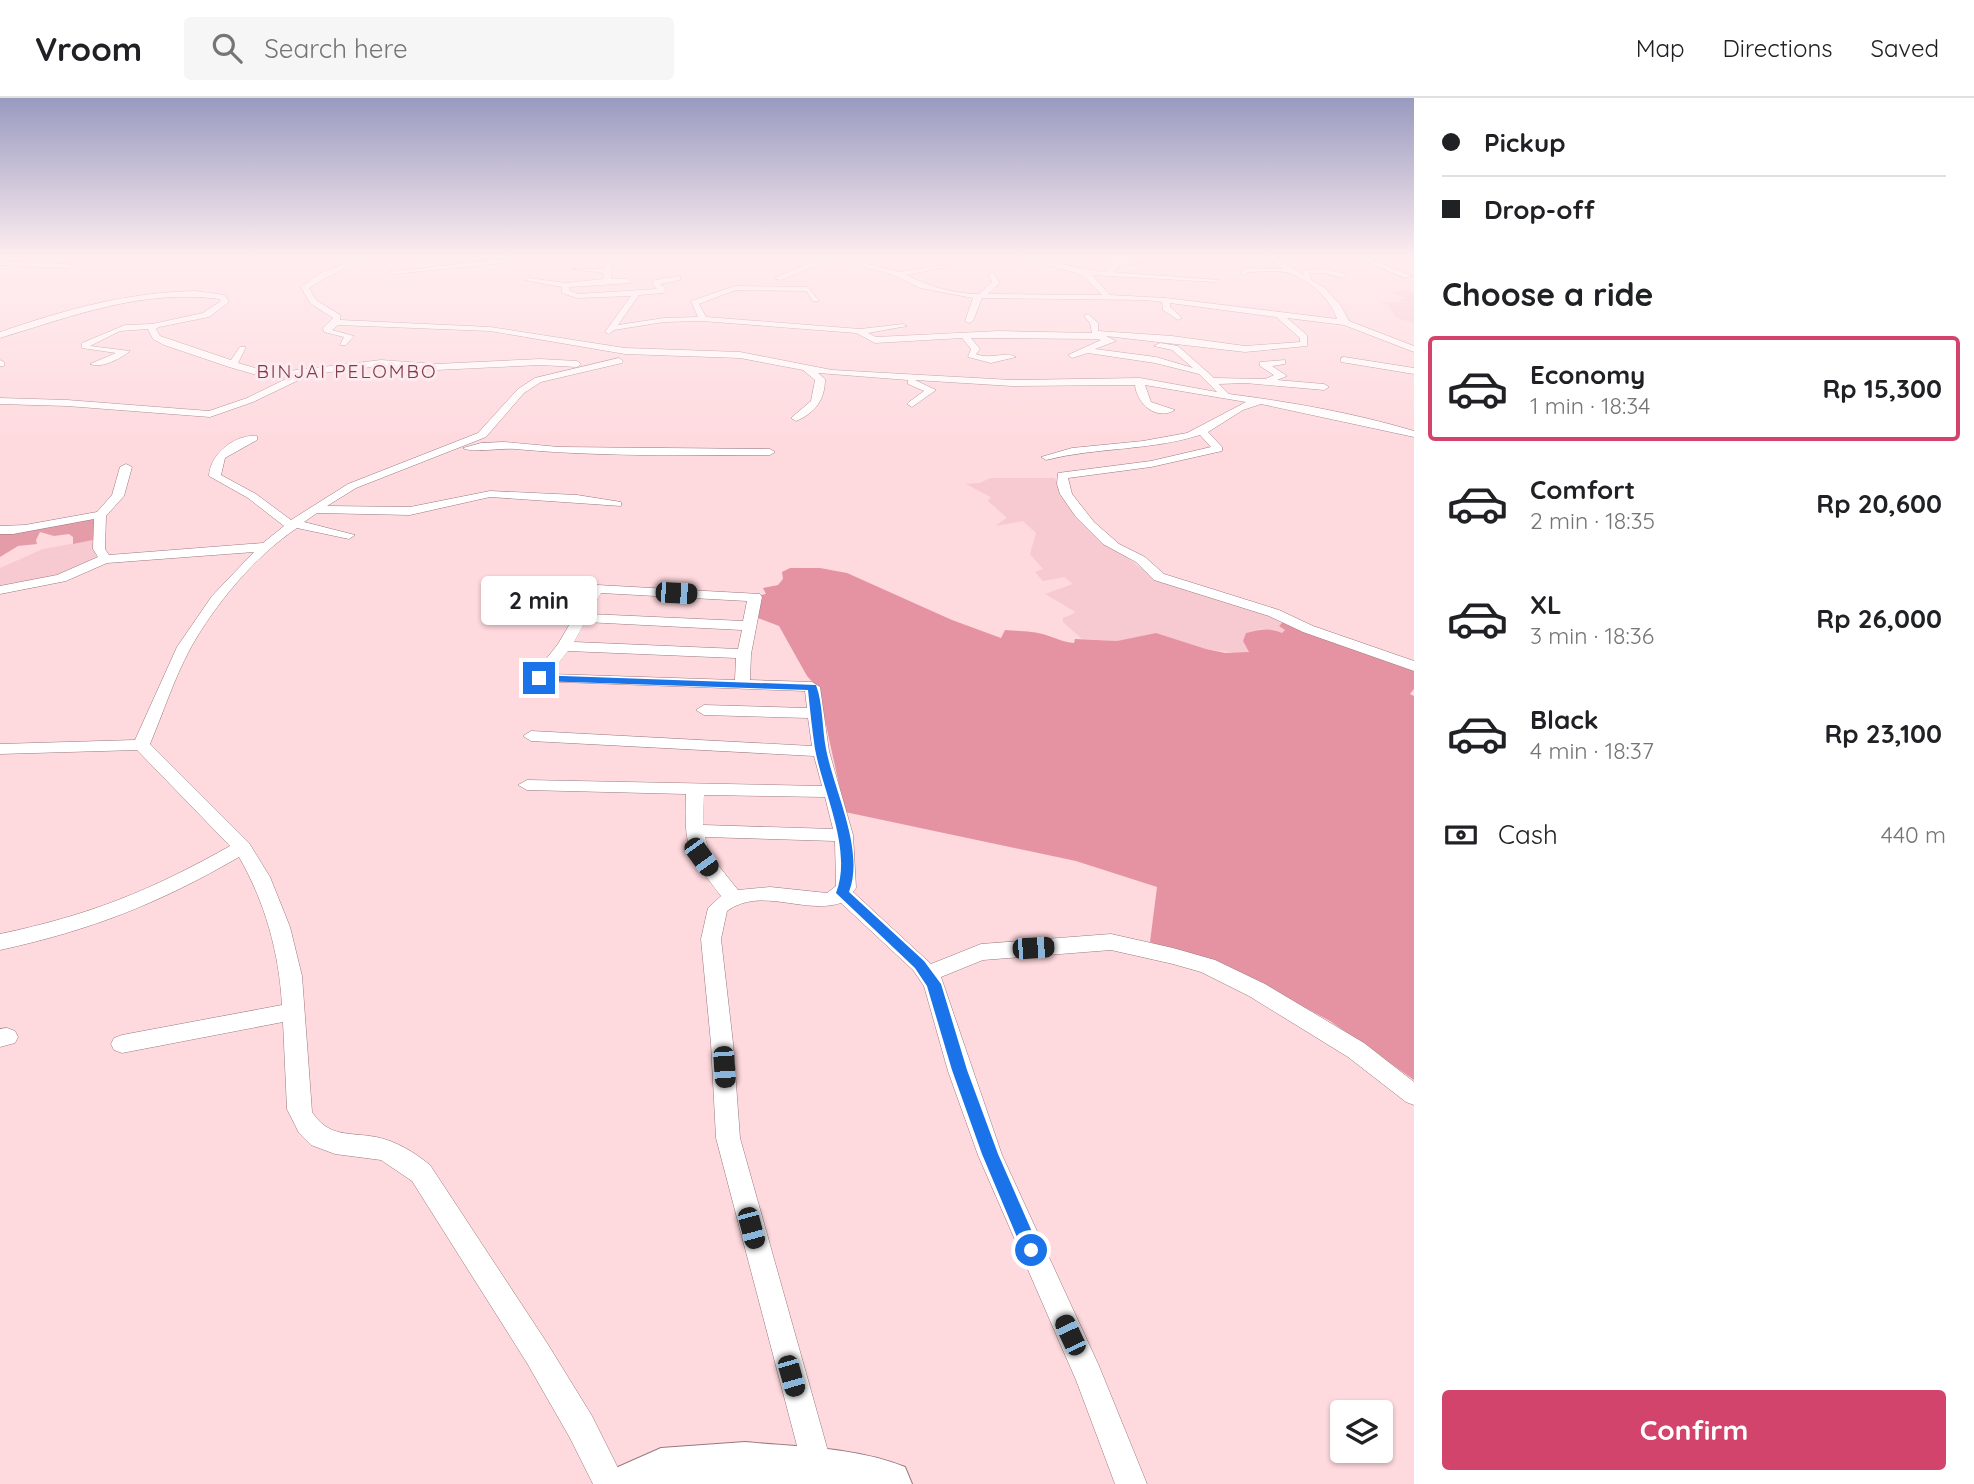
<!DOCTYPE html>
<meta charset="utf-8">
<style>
:root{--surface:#fff;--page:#f6f6f6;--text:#202124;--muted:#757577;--line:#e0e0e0;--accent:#d3446c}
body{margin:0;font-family:Quicksand,sans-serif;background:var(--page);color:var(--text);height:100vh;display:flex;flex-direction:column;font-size:26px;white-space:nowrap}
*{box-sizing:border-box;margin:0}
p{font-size:23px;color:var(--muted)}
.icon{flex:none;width:38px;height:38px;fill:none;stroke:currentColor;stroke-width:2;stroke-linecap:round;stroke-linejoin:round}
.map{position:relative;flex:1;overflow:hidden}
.drawer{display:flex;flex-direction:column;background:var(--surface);width:560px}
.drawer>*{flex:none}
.hud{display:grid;align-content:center;height:154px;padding:0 28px;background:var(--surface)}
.fabs{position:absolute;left:1330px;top:1302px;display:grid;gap:14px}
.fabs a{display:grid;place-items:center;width:63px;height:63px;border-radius:7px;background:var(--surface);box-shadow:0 2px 5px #0004;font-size:35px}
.end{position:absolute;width:32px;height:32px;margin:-16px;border:9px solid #1a73e8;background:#fff;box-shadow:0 0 0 4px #fff}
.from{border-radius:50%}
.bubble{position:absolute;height:49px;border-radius:7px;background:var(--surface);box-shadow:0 2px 5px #0004;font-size:23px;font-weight:800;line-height:49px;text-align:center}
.car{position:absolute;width:21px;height:42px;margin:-21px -10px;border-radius:9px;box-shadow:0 0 5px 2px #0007;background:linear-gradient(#222 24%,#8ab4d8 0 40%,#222 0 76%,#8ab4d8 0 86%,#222 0)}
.hud b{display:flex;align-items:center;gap:24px;height:66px;font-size:26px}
.hud b+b{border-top:2px solid var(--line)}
.hud i{width:18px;height:18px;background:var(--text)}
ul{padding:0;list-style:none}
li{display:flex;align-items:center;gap:21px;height:105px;margin:0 14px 10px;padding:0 14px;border:4px solid transparent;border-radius:7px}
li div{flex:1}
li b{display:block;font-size:26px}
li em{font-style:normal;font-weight:800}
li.active{border-color:var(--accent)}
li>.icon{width:63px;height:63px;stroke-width:1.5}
h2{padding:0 28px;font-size:32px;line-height:84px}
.pay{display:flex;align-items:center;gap:18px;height:77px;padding:0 28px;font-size:26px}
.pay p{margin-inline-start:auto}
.action{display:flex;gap:14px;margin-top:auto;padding:14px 28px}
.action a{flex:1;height:80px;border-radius:7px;background:var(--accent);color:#fff;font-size:28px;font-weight:800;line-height:80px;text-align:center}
header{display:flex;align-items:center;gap:42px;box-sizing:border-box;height:98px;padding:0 35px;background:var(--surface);border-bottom:2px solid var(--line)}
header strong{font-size:33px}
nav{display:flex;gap:38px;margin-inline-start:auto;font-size:24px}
.search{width:490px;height:63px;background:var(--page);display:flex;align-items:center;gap:18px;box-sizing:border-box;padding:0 24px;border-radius:7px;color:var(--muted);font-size:26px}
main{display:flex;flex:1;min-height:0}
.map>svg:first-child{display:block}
.built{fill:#f7c9d0}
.green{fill:#e59ca9}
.forest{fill:#e593a2}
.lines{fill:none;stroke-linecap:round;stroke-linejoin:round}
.street-casing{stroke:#9a797e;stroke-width:1}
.secondary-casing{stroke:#9a797e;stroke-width:2}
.street{fill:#fff;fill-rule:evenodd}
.secondary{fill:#fff;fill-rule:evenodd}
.route{fill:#1a73e8}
.labels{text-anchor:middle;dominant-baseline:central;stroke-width:6;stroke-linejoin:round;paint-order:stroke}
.far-quarter-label{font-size:19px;letter-spacing:2px;fill:#813a4a;stroke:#fcecef}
</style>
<header>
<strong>Vroom</strong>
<div class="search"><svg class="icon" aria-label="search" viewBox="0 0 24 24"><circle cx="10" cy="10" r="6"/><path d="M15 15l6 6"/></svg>Search here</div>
<nav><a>Map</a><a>Directions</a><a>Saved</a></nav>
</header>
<main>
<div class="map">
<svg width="1414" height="1386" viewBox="0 0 1414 1386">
<rect width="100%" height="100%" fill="#fed9de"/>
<path class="built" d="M1400 192 1414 194V225L1396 220 1388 207 1379 204 1405 205 1397 202 1406 200 1388 194Z
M990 380H1055L1068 407 1105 444 1141 470 1164 481 1252 510 1283 524 1279 528 1285 532 1282 535 1276 532 1260 531 1246 535 1243 543 1250 554 1243 556 1206 551 1156 535 1118 543 1082 541 1063 524V520L1075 515 1074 513 1045 496 1073 486 1064 479 1043 483 1035 474 1043 471 1030 456 1036 435 1023 423 995 428 1007 420 988 403 991 399 966 386 980 385Z
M93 442 97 463 73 474 0 490V470L43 451Z"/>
<path class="green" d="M89 419 96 424 93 442 73 446V439L69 436 54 438 40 434 36 442 37 446 18 448 0 459V433Z"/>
<path class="forest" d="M790 470H820L847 475 952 522 1001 540 1005 532C1018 533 1034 533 1046 537 1056 540 1062 544 1074 545L1075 541 1117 543 1156 535 1206 551 1225 555 1249 554 1243 543 1246 535C1258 532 1270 529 1282 535L1285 532 1279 528 1283 524 1414 571V591L1410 596 1414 598V982L1330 923 1244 877 1150 844 1157 789 1076 763 845 714 818 590 807 578 779 528 758 520 761 497 766 496 763 490 778 487 783 481 782 474Z"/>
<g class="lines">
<defs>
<path id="street" d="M363 158H372L327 179 309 190 316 202 340 217V222L490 229 625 250 740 254 832 272 1012 282 1140 280 1217 294 1199 276 1155 265 1088 255 1072 260 1068 257 1101 242 1097 241 971 240 980 251 976 256C990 262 1005 253 1016 259L991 265 968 259 971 251 962 240 875 245 856 235 702 223 664 224 614 232 609 236 605 234 631 198 577 200 562 195V189L525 182 529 180 566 185 603 181 604 175 573 171H605L607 163 644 158 612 165 611 181H628L631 185 569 189V192L578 196 657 191 652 186 655 182 680 178V182L660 186 666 191 663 195 639 197 618 227 664 220 698 219 691 203 735 188 808 189 819 203H813L806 193 736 192 699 206 706 219 860 231 903 226 907 228 868 235 876 239 998 233 1092 235 1090 225 1084 218 1088 216 1098 225V233L1172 238 1245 248 1300 244V240L1276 219 1170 205V209L1182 220 1178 222 1163 212 1162 204 1146 202 982 200 973 223 969 225 965 223 973 200 920 190 896 178 833 160 781 182 774 180 827 158H840L899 174 951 166V168L906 177C929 188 953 196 979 196L992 184 989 176 993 174 1000 185 988 196 1102 197 1083 177 1015 158C1046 158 1075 172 1106 174L1120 158H1127L1123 164H1146L1119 168 1113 174 1219 182 1215 184 1092 177 1110 197 1166 200 1337 221C1331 201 1311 184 1292 176 1280 171 1261 174 1248 174L1244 177 1240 175 1245 170 1283 171 1265 158H1273L1304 177 1302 172 1324 171 1346 176 1343 180 1324 175H1309L1311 182 1325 190 1341 208 1349 223 1414 248V254L1344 227 1287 220 1307 237V248L1245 254 1106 238 1116 243 1095 251 1156 259 1193 270 1172 252 1154 248 1160 245 1178 248 1214 280 1265 281 1274 277 1260 268V264L1285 262V266L1272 268 1287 278 1277 282 1324 286 1329 289 1324 292 1245 285 1219 286 1229 296C1291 304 1354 315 1414 333V339L1261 306 1243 312 1208 334 1222 349V353L1151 369 1068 380 1072 396 1094 424 1119 446 1145 459 1164 476 1279 512 1313 528 1414 563V573L1303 534 1269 518 1154 482 1136 464 1103 446 1076 419 1060 396 1057 386 1058 375 1151 363 1211 349 1200 337C1150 353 1097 349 1046 362L1041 359 1072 350 1143 343 1187 335 1246 304 1145 287 1151 304 1175 312C1156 323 1137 306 1135 287L1012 288 915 282 936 292 912 309 907 306 909 304 924 293 908 286V282L818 275 825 281C825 302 815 315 796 323L791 320 811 303 815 282 803 272 740 260 625 256 490 233 338 227 332 232 354 238 346 247H340L344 239 324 234 323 230 333 220 310 205 301 189 321 175Z
M509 158H517L504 165 393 176 389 174 502 161Z
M1182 158H1189V159L1186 161Z
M1354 158H1363L1412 178 1405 180Z
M0 163 69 166 73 168 69 170 0 167Z
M196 193 225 197 229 204 209 219 159 229 156 231 160 238 231 262 240 249H246L238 265 272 275 381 262 436 266 540 261 577 263 581 266 577 269 540 267 436 272 381 268 304 277 303 280 253 304 210 319 67 308 0 306V300L67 302 209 313 247 300 292 278 271 281 229 269 164 247 153 241 148 231 120 233 90 248 130 253C120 261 101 271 90 266L116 255 82 250V245L125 227 152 226 203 215 221 203 219 201C142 191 73 218 0 240V234C64 212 128 194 196 193Z
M1344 259 1414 270V276L1341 264V260Z
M619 260 623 263 622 265 541 284 524 295 486 339 356 390 327 408 410 409 490 393 577 397 621 404V408L490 399 410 417 317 415 304 424 355 437 349 441 297 430C255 458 215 506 190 551 174 581 163 615 150 646L249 745 270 779 290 829 302 878 312 1014C329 1040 349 1034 376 1039 396 1043 414 1054 430 1067L547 1245 592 1318 626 1386H593L570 1340 527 1265 412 1083 381 1062 335 1056 311 1047 299 1035 287 1011 283 924 122 955 114 952 111 946 114 940 122 937 282 907C279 854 265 804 239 759 158 806 91 832 0 852V836C90 817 150 793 230 748L137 652 0 656V646L135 642 177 549 212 498 254 454 107 465 66 483 0 496V488L57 477 98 459 93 451 94 421 13 436H0V428L25 427 97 414 112 397 120 369 126 366 132 369 124 398 106 418 105 451 109 457 263 445 284 428 248 400 209 378C210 356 235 336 257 338V342L225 360 221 377 256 396 291 422 348 386 478 335 518 291 535 280Z
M0 262 4 264V268H0Z
M504 344 559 349 770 351 775 354 770 357C685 357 600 359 515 351 503 350 470 355 463 350L481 345Z
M597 487 760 496 762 499 751 556 750 582 812 584 820 589 829 653 853 737 856 790 853 794 931 866 981 846 1111 836 1173 850 1215 862 1265 886 1364 945 1414 984V1007L1406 1004 1348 959 1249 898 1201 874 1173 866 1111 852 983 862 941 879 1002 1057 1099 1268 1147 1386H1115L1076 1282 978 1057 948 973 924 888 913 872 841 805C804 817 761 788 727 813L721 841 733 945 740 1040 833 1371 828 1382 818 1386 806 1382 716 1040 711 945 701 841 708 810 721 798C688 755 684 751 686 696L527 692 518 687 527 682 822 688 814 658 531 643 523 638 531 633 812 648 808 620 704 617 696 612 704 607 807 610 805 593 534 583 531 580 558 546 592 488ZM601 495 747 503 743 523 589 516ZM585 524 742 532 738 551 574 544ZM568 553 736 560 735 582 550 576ZM704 697 825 699 833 731 703 727ZM705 739 835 743 836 788 827 795 770 789 738 792 710 757Z
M7 930 15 933 18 939 15 945 0 949V931Z"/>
<path id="secondary" d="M745 1344C797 1349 856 1349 905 1369L912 1386H611L618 1369 661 1350Z"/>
</defs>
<use href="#street" class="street-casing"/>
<use href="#secondary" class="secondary-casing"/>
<use href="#street" class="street"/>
<use href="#secondary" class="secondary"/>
</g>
<linearGradient id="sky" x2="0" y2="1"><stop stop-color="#999ac0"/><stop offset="0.45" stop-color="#ffeef0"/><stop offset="1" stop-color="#ffeef0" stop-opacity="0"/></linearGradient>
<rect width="1414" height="352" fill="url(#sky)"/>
<path class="route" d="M535 577 816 587C823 606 822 630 826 651 834 693 865 752 849 794L924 863 941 886 967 972 998 1056 1040 1152 1038 1158 1031 1160 1025 1158 982 1056 952 972 927 888 915 870 836 795C853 752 823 694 815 651 812 631 810 611 808 592L539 583 535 582Z"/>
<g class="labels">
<g class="far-quarter-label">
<text x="347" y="273">BINJAI PELOMBO</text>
</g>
</g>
</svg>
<div class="fabs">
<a><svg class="icon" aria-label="layers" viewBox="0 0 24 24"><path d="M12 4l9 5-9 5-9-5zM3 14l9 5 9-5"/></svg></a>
</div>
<i class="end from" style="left:1031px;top:1152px"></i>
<i class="end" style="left:539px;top:580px"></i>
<div class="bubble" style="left:481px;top:478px;width:116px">2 min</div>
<i class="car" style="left:676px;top:495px;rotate:93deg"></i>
<i class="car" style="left:701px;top:759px;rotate:144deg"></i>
<i class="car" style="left:1033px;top:850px;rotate:86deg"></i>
<i class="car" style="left:724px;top:969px;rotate:176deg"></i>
<i class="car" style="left:751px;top:1130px;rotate:165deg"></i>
<i class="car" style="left:1070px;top:1237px;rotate:335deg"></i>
<i class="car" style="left:791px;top:1278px;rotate:164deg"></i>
</div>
<section class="drawer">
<div class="hud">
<b><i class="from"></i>Pickup</b>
<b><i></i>Drop-off</b>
</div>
<h2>Choose a ride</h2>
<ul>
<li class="active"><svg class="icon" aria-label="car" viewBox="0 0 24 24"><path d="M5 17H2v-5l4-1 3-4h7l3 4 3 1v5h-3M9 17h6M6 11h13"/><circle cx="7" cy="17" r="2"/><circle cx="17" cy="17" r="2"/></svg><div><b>Economy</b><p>1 min · 18:34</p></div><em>Rp 15,300</em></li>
<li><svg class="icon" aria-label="car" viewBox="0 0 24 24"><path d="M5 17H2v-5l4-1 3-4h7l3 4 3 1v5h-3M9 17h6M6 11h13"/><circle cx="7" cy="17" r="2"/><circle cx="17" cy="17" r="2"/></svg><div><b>Comfort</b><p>2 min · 18:35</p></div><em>Rp 20,600</em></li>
<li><svg class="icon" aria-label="car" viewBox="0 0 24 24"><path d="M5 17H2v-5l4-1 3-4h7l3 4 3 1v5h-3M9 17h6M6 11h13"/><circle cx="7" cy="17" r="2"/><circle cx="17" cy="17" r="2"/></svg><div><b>XL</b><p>3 min · 18:36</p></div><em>Rp 26,000</em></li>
<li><svg class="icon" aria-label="car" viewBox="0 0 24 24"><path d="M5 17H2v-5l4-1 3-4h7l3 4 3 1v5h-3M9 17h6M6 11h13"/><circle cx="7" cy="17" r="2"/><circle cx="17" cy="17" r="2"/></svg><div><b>Black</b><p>4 min · 18:37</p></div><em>Rp 23,100</em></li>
</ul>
<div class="pay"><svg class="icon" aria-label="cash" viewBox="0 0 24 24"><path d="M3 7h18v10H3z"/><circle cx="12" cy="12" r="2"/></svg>Cash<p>440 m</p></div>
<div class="action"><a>Confirm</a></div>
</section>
</main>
